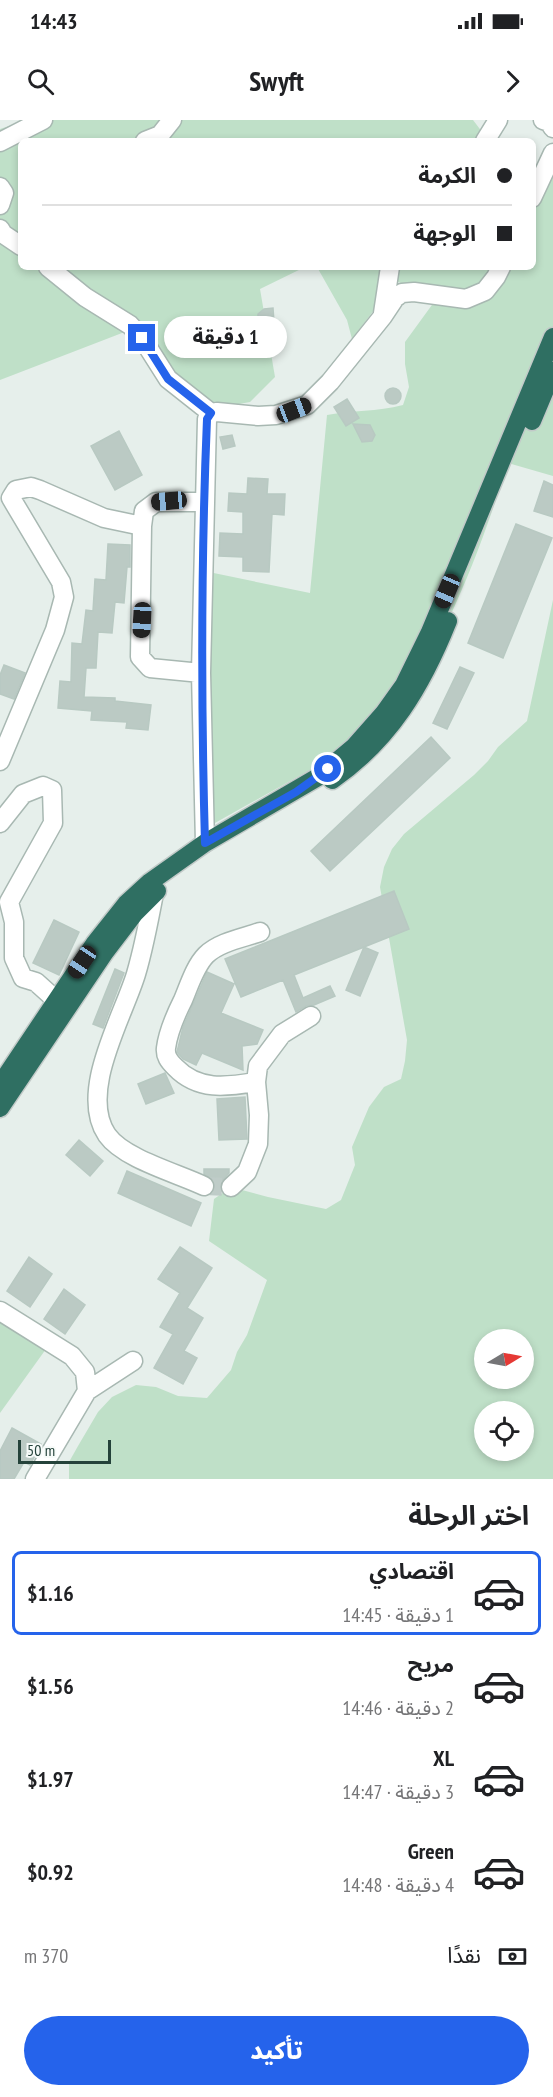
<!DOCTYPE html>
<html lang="ar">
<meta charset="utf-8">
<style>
:root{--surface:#fff;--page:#f6f6f6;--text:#202124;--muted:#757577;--line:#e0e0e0;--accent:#2563eb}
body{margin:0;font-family:"PT Sans Narrow","Noto Sans Arabic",sans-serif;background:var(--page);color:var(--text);direction:rtl;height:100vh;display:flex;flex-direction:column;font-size:22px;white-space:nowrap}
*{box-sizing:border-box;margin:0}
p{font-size:20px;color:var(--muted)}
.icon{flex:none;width:33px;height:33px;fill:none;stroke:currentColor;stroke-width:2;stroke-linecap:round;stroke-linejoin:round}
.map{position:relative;height:1359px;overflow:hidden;direction:ltr}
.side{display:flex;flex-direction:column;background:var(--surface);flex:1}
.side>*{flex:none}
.top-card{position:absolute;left:18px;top:18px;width:518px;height:132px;border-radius:9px;box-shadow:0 3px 9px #0003;direction:rtl;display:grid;align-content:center;height:132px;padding:0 24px;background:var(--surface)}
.needle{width:39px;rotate:80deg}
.controls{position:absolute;left:474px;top:1209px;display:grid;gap:12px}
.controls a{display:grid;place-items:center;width:60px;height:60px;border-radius:50%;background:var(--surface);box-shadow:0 3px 9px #0003;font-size:30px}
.scale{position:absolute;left:18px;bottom:15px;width:93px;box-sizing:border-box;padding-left:6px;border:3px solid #24423a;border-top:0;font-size:16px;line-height:21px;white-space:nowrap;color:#24423a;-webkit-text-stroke:4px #f7fbf9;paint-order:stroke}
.end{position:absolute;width:27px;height:27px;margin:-14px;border:8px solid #2563eb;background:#fff;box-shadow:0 0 0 3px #fff}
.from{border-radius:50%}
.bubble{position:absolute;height:42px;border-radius:21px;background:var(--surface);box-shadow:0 3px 9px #0003;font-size:20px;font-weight:800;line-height:42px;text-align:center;direction:rtl}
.car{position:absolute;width:18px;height:36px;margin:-18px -9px;border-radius:8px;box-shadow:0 0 4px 2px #0007;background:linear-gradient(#222 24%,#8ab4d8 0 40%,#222 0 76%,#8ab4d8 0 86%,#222 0)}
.top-card b{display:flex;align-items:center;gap:21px;height:57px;font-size:22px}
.top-card b+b{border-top:2px solid var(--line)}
.top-card i{width:15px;height:15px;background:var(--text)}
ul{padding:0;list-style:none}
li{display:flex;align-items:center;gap:18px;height:84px;margin:0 12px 9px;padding:0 12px;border:3px solid transparent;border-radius:9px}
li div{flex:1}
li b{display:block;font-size:22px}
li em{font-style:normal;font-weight:800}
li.active{border-color:var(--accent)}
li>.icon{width:54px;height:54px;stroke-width:1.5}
h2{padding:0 24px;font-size:27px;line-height:72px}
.pay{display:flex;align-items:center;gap:15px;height:66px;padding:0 24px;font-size:22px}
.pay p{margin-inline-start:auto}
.button{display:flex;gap:12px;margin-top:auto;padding:12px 24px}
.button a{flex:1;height:69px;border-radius:36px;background:var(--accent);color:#fff;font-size:24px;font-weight:800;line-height:69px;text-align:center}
.status{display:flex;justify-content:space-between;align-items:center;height:42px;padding:0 30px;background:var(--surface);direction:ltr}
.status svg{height:16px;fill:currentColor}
header{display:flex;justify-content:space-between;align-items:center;height:78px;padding:0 24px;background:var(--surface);font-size:27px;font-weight:800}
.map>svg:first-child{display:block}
.green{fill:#bfe0c8;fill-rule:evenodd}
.building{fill:#bbcac4;stroke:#b8c9c2;stroke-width:1.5}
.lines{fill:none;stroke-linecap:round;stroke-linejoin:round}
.minor-tunnel{stroke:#bfccc8;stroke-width:18;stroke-dasharray:18 9;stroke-linecap:butt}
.minor-casing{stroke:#a8b8b2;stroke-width:21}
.highway-casing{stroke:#c2cac8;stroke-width:21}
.minor{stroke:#fff;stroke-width:18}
.highway{stroke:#2f6f62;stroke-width:18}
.route{stroke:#2563eb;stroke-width:8}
</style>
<div class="status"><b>14:43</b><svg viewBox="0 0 49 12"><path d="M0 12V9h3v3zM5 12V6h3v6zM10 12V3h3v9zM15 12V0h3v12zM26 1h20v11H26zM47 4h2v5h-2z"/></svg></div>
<header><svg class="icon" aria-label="forward" viewBox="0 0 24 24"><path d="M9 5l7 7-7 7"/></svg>Swyft<svg class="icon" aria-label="search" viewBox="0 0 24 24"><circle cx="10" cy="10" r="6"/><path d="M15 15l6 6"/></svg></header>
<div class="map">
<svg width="553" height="1359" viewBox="0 0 553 1359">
<rect width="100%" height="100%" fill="#e6efeb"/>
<path class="green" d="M27 0H473L489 21H21V147H305L260 169 275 257 250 282 228 286 204 281 189 271 153 225 148 203 0 260V9Z
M533 55 553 58V356L508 343C479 435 443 527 387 607L206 708 204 451 310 473 327 295C352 290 377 292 403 285L409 267 405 244V222L437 178 396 161 352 219 347 200 317 147H532Z
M553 480V1359H69V1342L78 1326 98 1292 112 1277 136 1265 156 1267 178 1276 207 1278 231 1250 237 1232 247 1215 267 1160 209 1121 214 1079 231 1067 268 1077 326 1089 341 1080 355 1045 352 1027 369 987 384 967 401 959 405 941 407 920 380 767 384 747 392 729 404 714 474 655 488 641 498 627 527 601ZM484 1220H524V1258H484ZM484 1292H524V1330H484Z
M0 1201 46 1229 0 1293Z"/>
<path class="building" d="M273 188 274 202 269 206 258 205V194L264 189Z
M385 276a8 8 0 1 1 16 0a8 8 0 1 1-16 0Z
M347 279 359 298 346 306 334 287Z
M353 304 370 305 375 315 372 321 362 322Z
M119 311 142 355 115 370 91 326Z
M232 315 235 326 223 329 220 317Z
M248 358 268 359 267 374H285L284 395 272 394 269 452 243 451V437L219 436 220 413 243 414V392L228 391 229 373 247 374Z
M544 361 553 365V397L534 391Z
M516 404 552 418 503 538 468 523Z
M108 424 130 425V447H127L124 483 115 482 112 513 98 512 96 548H86L84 577 115 578V581L151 585 148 610 126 608 127 602 91 600 92 591 58 588 60 561 71 562 72 523 82 524 86 490 93 491 95 459 106 460Z
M4 545 25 553 14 579 0 574V555Z
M460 547 474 553 447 609 433 603Z
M431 617 450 638 330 751 311 731Z
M394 771 409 809 294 855 303 878 330 866 335 876 314 885 306 886 296 892 283 860 241 877 225 839Z
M54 800 79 812 59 855 33 843Z
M364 827 378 833 360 876 346 870Z
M115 849 124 853 103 908 93 904Z
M207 852 234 864 221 893 263 910 257 924 242 926 243 950 202 933 196 945 183 939 177 932 183 907Z
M165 953 174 973 146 984 138 964Z
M245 977 247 1019 219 1020 217 979Z
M79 1020 103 1041 90 1056 66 1035Z
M204 1049H229V1053L221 1062H214L204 1054Z
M127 1051 201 1083 191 1106 118 1073Z
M180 1127 212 1148 187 1188 203 1198 184 1231 197 1238 183 1264 154 1248 173 1214 160 1207 180 1173 158 1159Z
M29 1137 52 1154 30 1187 7 1171Z
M64 1169 85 1185 65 1214 44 1199Z
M12 1308 41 1324 30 1345 24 1342 14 1359H0V1331Z"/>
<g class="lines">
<path class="minor-tunnel" d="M204 1066 231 1067"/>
<defs>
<path id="minor" d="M543 0 549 2 553 8
M145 21 160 15 172 0
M485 21 498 0
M0 22 43 0
M0 67 4 73 0 85
M532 78 553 33
M0 109 3 114 21 126
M48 147 85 177 130 205 142 218 168 259 211 293
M383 193 390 147
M142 406 144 391 156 382H204
M0 641 55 510 64 477 61 462 11 378 16 370 31 367 40 370 104 398 142 406 140 537 150 548 201 553
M0 703 23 674 43 666 52 670 53 703 9 782 14 802V838L23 858 36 862 56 880
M205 723 201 553 207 299 211 293 217 292 258 296 276 295 307 285 330 262 383 196 395 178 402 173 414 172 466 179 485 171 496 157 501 147
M154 773C149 800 144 827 136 854 123 897 78 972 107 1015 124 1039 177 1053 204 1066
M256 962C226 967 198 971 175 947 169 941 165 936 166 928 168 912 176 894 183 880 189 866 195 846 206 835 219 822 243 818 260 812
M231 1067 247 1052 258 1024 259 995 256 962 258 946 282 914 311 896
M0 1191 72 1236 85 1252 87 1271 35 1359
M87 1271 133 1241"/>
<path id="highway" d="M532 301 553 251
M332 660C390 620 422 566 448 501
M0 965 95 823 126 784 150 762 205 723 318 657 354 627 384 593 404 565 430 512 553 217
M0 988 105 832 134 794 157 771"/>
</defs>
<use href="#minor" class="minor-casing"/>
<use href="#highway" class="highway-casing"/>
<use href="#minor" class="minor"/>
<use href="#highway" class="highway"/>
</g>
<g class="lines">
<path class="route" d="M142 218 168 259 211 293 207 299C201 441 201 582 205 723L296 672 328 649"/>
</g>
</svg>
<div class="controls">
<a><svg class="needle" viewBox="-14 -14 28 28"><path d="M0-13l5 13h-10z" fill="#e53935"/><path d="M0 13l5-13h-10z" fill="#757577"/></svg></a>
<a><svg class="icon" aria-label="locate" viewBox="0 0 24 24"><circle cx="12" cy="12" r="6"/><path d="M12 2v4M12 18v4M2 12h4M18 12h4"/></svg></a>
</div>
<div class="scale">50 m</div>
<i class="end from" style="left:328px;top:649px"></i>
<i class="end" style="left:142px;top:218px"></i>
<div class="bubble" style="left:164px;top:196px;width:123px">1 دقيقة</div>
<i class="car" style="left:294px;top:290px;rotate:69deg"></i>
<i class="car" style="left:169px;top:381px;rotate:265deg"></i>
<i class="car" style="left:447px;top:471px;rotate:203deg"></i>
<i class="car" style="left:142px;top:500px;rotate:183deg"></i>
<i class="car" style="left:82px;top:842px;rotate:214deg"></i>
<div class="top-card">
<b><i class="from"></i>الكرمة</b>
<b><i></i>الوجهة</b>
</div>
</div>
<section class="side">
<h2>اختر الرحلة</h2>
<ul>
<li class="active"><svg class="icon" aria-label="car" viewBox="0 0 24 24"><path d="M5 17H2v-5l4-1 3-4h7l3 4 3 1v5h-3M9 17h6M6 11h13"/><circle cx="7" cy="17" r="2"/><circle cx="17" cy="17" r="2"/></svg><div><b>اقتصادي</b><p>1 دقيقة · 14:45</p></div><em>$1.16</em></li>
<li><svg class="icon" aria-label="car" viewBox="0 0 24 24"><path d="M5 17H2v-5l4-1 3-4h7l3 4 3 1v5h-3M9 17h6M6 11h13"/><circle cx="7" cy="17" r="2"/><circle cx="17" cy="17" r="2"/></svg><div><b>مريح</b><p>2 دقيقة · 14:46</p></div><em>$1.56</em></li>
<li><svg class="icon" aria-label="car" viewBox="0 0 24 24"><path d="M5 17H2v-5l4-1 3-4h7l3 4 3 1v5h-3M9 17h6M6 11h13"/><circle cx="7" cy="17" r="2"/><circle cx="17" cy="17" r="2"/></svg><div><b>XL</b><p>3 دقيقة · 14:47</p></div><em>$1.97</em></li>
<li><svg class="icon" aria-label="car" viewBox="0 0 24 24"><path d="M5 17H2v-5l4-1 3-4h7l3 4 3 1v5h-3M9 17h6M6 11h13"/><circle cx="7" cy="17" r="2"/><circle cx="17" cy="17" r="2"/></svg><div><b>Green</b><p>4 دقيقة · 14:48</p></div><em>$0.92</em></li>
</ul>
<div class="pay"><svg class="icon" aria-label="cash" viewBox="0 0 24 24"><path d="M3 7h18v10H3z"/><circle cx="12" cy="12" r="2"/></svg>نقدًا<p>370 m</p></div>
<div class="button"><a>تأكيد</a></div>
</section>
